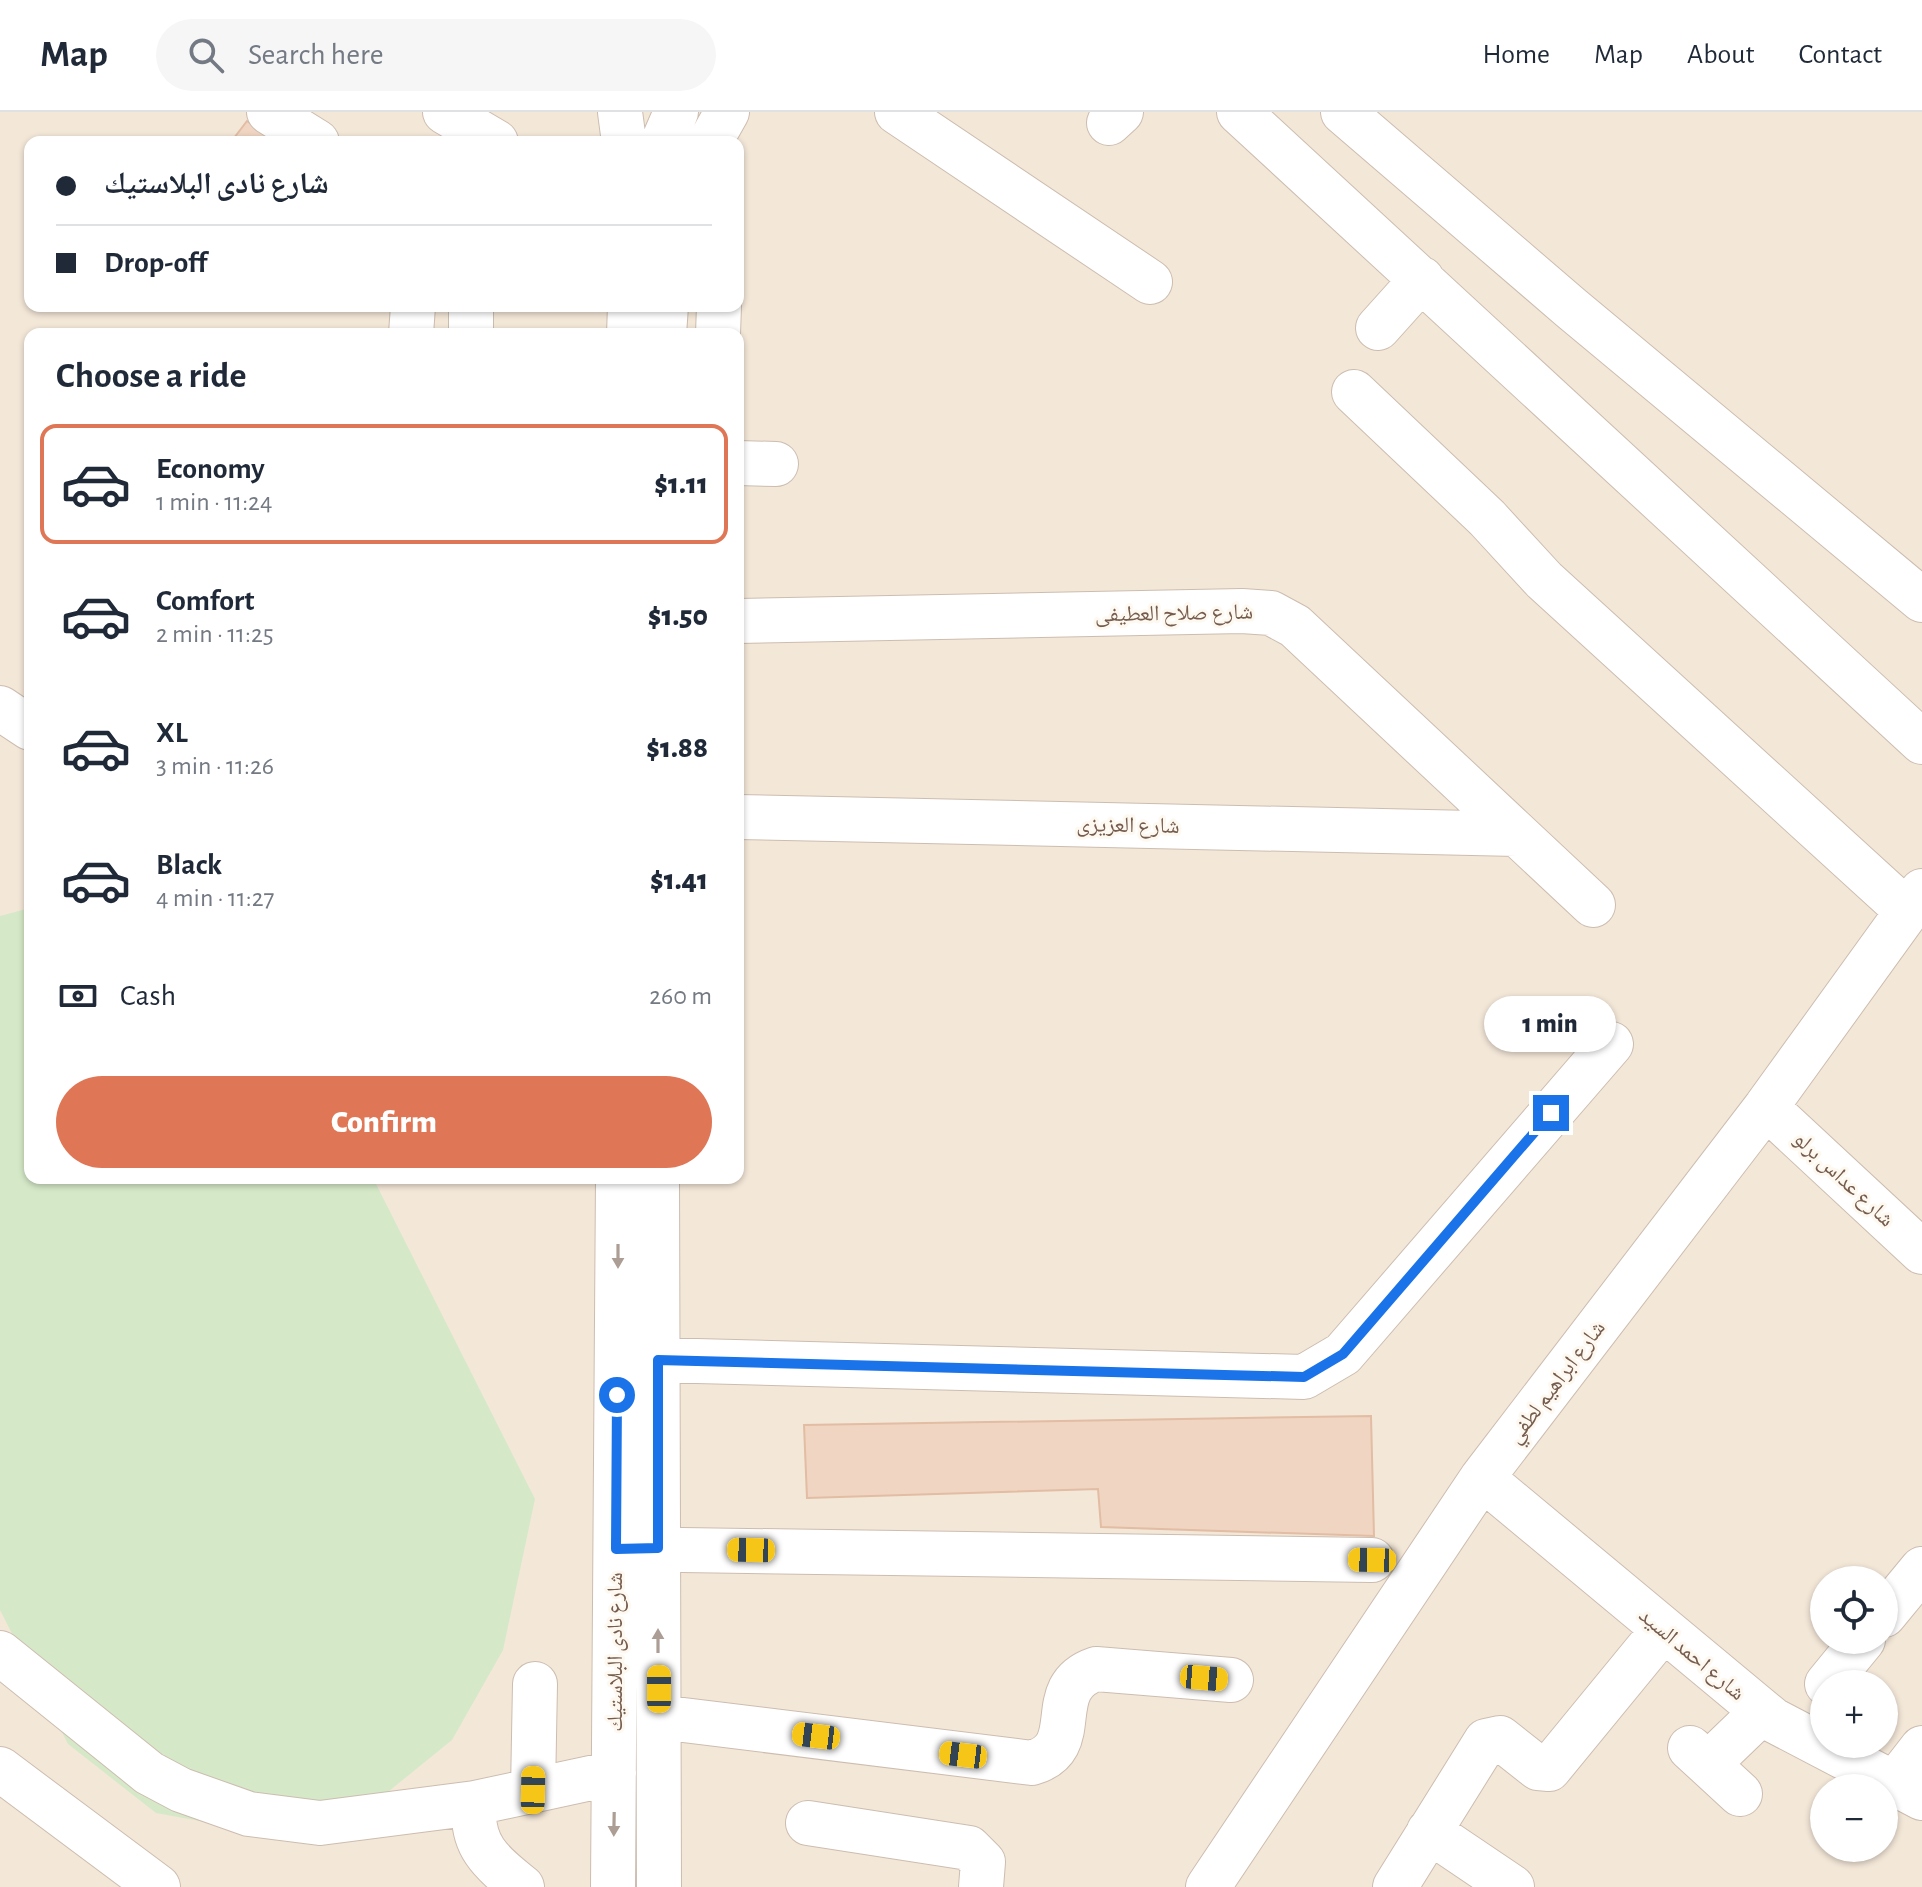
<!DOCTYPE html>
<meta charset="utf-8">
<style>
:root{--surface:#fff;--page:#f6f6f7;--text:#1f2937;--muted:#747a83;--line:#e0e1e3;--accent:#df7655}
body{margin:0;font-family:"Alegreya Sans","Noto Naskh Arabic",sans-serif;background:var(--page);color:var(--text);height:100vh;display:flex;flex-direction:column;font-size:30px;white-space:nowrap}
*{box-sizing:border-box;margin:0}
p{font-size:26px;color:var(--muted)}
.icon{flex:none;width:44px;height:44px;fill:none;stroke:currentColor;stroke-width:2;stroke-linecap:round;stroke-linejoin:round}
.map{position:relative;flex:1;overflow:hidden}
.drawer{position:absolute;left:24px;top:216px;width:720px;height:856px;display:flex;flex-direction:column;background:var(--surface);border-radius:16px;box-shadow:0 2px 6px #0004}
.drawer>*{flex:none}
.top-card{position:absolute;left:24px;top:24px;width:720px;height:176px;border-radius:16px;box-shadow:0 2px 6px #0004;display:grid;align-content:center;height:176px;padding:0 32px;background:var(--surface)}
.fabs{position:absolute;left:1810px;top:1454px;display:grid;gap:16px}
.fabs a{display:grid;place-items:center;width:88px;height:88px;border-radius:50%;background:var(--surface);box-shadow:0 2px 6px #0004;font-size:40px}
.end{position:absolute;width:36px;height:36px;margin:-18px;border:10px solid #1a73e8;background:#fff;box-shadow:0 0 0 4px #fff}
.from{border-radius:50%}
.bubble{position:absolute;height:56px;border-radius:28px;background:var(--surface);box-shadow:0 2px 6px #0004;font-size:26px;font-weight:800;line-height:56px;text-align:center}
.car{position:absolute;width:24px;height:48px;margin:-24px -12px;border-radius:10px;box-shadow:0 0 6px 2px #0007;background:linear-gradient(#f5c518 24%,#345 0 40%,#f5c518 0 76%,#345 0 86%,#f5c518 0)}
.top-card b{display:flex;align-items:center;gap:28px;height:76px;font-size:30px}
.top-card b+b{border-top:2px solid var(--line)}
.top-card i{width:20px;height:20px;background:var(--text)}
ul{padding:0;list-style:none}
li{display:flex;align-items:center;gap:24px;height:120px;margin:0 16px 12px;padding:0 16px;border:4px solid transparent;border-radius:16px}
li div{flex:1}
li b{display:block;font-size:30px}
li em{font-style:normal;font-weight:800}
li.on{border-color:var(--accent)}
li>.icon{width:72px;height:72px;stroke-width:1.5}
h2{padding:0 32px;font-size:36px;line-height:96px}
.pay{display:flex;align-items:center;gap:20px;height:88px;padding:0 32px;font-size:30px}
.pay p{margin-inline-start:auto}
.action{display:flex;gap:16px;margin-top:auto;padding:16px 32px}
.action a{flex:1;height:92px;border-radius:48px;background:var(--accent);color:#fff;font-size:32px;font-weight:800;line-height:92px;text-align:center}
header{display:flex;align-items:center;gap:48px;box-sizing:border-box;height:112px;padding:0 40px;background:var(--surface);border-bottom:2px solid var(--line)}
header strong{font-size:38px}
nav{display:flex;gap:44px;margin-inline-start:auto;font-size:28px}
.search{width:560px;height:72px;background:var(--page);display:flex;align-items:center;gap:20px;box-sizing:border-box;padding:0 28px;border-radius:44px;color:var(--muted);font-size:30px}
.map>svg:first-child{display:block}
.residential{fill:#f3e7d8;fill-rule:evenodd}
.green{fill:#d5e9c8}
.building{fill:#f0d5c2;stroke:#e2bca3;stroke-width:2}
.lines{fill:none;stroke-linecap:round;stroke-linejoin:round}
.minor-casing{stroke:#cdbdb0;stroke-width:46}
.minor{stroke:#fff;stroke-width:44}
.oneway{fill:#ac9d95}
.route{stroke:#1a73e8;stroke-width:10}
.labels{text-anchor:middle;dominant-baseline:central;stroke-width:6;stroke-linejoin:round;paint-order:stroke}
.street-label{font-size:22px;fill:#755c4e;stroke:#fef9f0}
</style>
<header>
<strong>Map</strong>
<div class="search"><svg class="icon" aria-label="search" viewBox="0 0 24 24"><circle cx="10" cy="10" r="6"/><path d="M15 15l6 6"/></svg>Search here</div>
<nav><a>Home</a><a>Map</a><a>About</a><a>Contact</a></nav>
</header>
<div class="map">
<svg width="1922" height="1775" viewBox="0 0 1922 1775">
<rect width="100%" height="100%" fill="#fcf5ea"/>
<path class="residential" d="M0 0H1922V1775H0ZM30 30H738V194H30ZM30 222H738V1066H30ZM1824 1468H1884V1528H1824ZM1824 1572H1884V1632H1824ZM1824 1676H1884V1736H1824Z"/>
<path class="green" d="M30 796V1066H373L535 1387 503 1538 452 1628 373 1692 265 1721 156 1701 68 1632 0 1498V804Z"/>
<path class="building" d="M247 9 278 30H231Z
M1371 1304 1374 1424 1101 1415 1098 1377 807 1386 804 1313Z"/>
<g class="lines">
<defs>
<path id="minor" d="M269 0 317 30
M445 0 496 30
M620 0 624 30
M897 0 1150 170
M1239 0 1922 630
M1343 0 1571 196 1922 488
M1109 11 1121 0
M663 30 676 0
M710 30 727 0
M1378 216 1422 167
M411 222 413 194
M471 222V194
M629 222 630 194
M664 222 666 194
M718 222 719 194
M1354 280 1487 406 1544 468 1907 799
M738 351 776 352
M738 509 1242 499 1271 501 1295 514 1593 793
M0 596 30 616
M738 705 1517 722
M1766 995 1922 1140
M657 1066 659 1775
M658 1248 1304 1265 1343 1242 1611 932
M1482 1366 1773 1608 1922 1686
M616 1437 1372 1448
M1884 1503 1922 1457
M0 1541 149 1661 181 1678 249 1702 320 1711 475 1691 614 1661
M1827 1572 1863 1528
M659 1605 1032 1651C1087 1635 1040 1576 1096 1557L1231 1568
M1690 1636 1740 1682
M1708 1652 1762 1600
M0 1657 158 1775
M1894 1672 1922 1636
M533 1678 535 1572
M475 1691C469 1733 492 1751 522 1775
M808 1711 969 1736 983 1750 981 1775
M1429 1719 1512 1775
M613 1775 618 1066
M1208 1775 1482 1366 1766 995 1922 779
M1395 1775 1486 1629 1500 1626 1538 1656 1549 1657 1663 1518"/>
</defs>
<use href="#minor" class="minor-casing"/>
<use href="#minor" class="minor"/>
</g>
<defs><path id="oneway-solid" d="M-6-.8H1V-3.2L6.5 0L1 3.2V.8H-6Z" transform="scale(2)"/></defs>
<g class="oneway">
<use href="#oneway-solid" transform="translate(618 1144) rotate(90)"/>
<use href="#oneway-solid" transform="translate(658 1529) rotate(-90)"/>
<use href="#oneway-solid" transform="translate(614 1712) rotate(91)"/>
</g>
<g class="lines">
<path class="route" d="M617 1283 616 1437 658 1436V1248L1304 1265 1343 1242 1551 1001"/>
</g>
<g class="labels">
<g class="street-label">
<text transform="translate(1174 501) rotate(-1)">شارع صلاح العطيفى</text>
<text transform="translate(1128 713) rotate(1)">شارع العزيزى</text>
<text transform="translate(1844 1067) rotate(43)">شارع عداس برلو</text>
<text transform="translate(1556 1270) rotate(-53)">شارع ابراهيم لطفي</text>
<text transform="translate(615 1540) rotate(-90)">شارع نادى البلاستيك</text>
<text transform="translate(1692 1542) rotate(40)">شارع احمد السيد</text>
</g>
</g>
</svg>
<div class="fabs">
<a><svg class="icon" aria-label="locate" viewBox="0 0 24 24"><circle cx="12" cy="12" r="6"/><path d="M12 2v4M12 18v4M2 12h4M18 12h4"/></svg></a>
<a>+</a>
<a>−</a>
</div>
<i class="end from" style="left:617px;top:1283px"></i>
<i class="end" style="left:1551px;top:1001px"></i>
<div class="bubble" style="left:1484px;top:884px;width:132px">1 min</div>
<i class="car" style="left:751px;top:1438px;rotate:271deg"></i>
<i class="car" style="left:1372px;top:1448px;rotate:271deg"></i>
<i class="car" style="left:1204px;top:1566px;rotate:95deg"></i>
<i class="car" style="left:659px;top:1577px;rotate:0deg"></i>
<i class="car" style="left:816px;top:1624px;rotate:277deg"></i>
<i class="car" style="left:963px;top:1643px;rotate:277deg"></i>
<i class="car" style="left:533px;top:1678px;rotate:1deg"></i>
<div class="top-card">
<b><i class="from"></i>شارع نادى البلاستيك</b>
<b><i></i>Drop-off</b>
</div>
<section class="drawer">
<h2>Choose a ride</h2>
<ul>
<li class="on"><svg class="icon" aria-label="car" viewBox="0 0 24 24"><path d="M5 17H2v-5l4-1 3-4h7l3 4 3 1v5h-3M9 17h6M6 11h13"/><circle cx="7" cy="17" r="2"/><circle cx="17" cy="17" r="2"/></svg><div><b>Economy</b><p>1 min · 11:24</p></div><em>$1.11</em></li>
<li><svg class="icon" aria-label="car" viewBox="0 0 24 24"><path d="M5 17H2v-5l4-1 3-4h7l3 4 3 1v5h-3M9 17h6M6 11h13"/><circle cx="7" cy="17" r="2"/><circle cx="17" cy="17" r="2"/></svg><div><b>Comfort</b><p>2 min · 11:25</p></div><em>$1.50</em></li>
<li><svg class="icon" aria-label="car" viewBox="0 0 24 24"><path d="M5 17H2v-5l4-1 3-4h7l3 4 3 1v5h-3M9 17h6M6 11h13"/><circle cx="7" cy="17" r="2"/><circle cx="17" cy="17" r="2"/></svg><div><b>XL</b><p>3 min · 11:26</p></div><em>$1.88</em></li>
<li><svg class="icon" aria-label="car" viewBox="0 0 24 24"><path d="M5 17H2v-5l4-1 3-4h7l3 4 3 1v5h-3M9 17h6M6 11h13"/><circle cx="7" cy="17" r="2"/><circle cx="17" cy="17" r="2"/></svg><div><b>Black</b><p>4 min · 11:27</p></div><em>$1.41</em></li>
</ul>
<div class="pay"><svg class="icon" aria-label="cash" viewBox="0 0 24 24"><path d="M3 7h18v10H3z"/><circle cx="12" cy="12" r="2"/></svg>Cash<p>260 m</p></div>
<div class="action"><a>Confirm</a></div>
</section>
</div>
